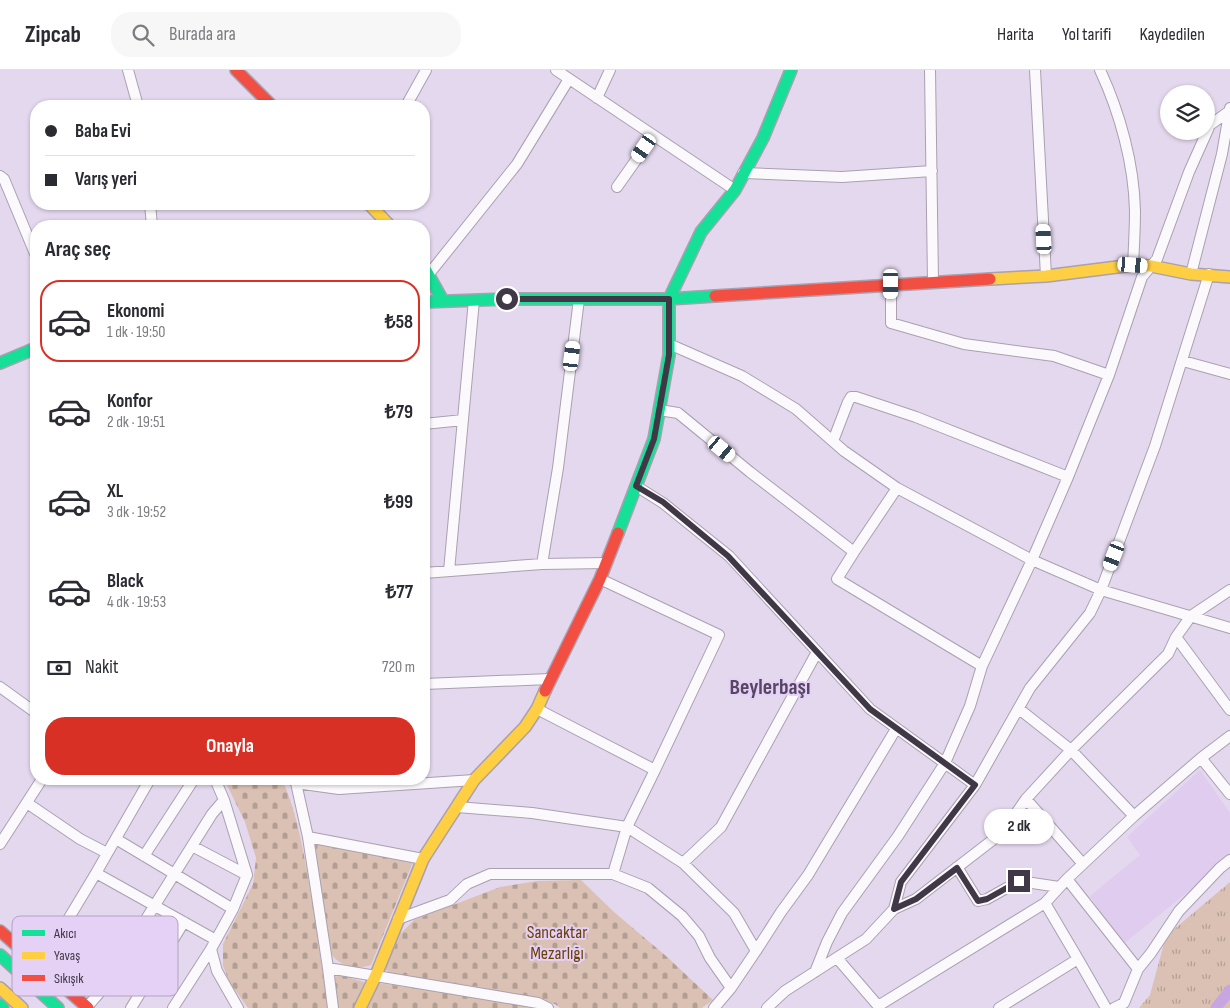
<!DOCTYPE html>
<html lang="tr">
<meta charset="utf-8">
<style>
:root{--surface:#fff;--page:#f7f7f7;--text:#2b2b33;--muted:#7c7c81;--line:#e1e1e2;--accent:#d93025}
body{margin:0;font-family:"Sofia Sans Condensed",sans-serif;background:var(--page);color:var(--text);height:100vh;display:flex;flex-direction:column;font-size:19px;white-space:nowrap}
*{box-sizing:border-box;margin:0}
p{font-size:16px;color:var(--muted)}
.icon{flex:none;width:28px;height:28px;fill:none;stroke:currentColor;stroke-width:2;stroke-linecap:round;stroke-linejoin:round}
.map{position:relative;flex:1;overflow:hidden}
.drawer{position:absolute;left:30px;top:150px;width:400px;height:565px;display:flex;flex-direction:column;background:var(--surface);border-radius:20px;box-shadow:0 1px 4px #0004}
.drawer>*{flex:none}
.guide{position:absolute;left:30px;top:30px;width:400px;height:110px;border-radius:20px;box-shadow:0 1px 4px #0004;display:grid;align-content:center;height:110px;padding:0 15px;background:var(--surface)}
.buttons{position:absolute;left:1160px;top:15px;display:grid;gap:10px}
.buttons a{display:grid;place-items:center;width:55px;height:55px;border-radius:50%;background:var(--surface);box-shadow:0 1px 4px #0004;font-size:25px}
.end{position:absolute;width:22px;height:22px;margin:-11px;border:6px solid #413847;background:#fff;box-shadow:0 0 0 2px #fff}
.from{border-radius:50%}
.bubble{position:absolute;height:35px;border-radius:18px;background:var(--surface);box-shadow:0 1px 4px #0004;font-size:16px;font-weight:700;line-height:35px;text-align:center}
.car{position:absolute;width:15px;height:30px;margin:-15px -8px;border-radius:6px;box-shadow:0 0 4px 1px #0007;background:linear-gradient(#fff 24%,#345 0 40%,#fff 0 76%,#345 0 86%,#fff 0)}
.guide b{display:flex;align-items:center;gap:18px;height:48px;font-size:19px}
.guide b+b{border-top:1px solid var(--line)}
.guide i{width:12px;height:12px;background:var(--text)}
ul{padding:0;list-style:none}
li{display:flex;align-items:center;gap:15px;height:82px;margin:0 10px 8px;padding:0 5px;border:2px solid transparent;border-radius:20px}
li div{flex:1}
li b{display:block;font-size:19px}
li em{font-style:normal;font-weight:700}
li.on{border-color:var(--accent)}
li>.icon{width:45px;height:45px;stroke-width:1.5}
h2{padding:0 15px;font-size:22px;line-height:60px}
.pay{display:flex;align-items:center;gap:12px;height:55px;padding:0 15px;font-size:19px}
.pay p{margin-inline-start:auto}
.primary-button{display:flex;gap:10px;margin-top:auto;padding:10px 15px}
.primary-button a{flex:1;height:58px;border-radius:20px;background:var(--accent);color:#fff;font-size:20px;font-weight:700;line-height:58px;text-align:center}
header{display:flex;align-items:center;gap:30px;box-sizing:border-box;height:70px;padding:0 25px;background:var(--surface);border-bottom:1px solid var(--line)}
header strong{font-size:24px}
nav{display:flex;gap:28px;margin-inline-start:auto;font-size:18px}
.search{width:350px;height:45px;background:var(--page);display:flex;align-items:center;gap:12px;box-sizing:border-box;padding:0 18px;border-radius:20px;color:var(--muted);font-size:19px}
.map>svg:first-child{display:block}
.built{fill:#dfccef}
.grass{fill:url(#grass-tufts)}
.cemetery{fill:url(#cemetery-stones)}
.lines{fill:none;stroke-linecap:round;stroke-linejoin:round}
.canal{stroke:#c8a6e1;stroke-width:11}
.street-casing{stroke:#a9a0b0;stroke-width:12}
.fast-casing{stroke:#a9a0b0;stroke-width:14}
.slow-casing{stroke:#a9a0b0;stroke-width:14}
.jam-casing{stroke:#a9a0b0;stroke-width:14}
.street{stroke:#fbf9fc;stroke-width:10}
.fast{stroke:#16e098;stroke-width:11}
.slow{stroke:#ffcf43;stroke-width:11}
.jam{stroke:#f24e42;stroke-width:11}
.route{stroke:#413847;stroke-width:6}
.labels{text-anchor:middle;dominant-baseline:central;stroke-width:4;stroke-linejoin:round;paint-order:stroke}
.park-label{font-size:18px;fill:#6a4206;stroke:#e5d0f6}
.district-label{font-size:22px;font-weight:bold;fill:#574564;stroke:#e5d0f6}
.key{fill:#e5d0f6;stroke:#b4a2c2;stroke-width:1}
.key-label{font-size:14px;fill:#413847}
</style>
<header>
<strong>Zipcab</strong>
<div class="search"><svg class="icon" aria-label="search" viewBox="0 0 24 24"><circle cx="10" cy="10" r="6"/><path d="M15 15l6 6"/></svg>Burada ara</div>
<nav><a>Harita</a><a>Yol tarifi</a><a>Kaydedilen</a></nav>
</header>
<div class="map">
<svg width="1230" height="938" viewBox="0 0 1230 938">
<defs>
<pattern id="grass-tufts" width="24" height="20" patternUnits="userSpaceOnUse" patternTransform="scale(1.25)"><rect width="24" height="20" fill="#dbc1b3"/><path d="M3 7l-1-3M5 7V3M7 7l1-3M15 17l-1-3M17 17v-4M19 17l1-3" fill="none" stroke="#b39e93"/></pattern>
<pattern id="cemetery-stones" width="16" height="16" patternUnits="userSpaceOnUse" patternTransform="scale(1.25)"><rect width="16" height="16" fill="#dbc1b3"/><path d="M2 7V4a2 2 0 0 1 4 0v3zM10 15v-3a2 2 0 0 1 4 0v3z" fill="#b39e93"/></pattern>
</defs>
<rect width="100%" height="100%" fill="#e4d8ee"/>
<path class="built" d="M1200 700 1230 743V788L1122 875 1090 826 1140 785 1127 767Z"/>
<path class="grass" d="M1230 812V938H1139L1150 925 1166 866Z"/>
<path class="cemetery" d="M224 709H282C295 738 301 769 307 801 315 847 321 892 328 938H248L230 913 223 896V874L253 814 256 788 245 752Z
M315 774 413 792 371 895C357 900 341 897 332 885L318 803Z
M581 810 614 842 666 886 713 930 702 938H560L555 934 479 917 392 905 385 899 401 863 414 850 500 817 537 811Z
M341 905 364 912 365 916 354 938H338L335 907Z
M378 913 534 935 542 938H365Z"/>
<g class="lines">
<path class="canal" d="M1216 938 1230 920"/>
<defs>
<path id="street" d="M128 0 138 36
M556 0 735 120
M930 0 933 212
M1035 0 1046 206
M1100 0C1120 43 1134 94 1135 141 1135 159 1134 177 1133 195
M597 28 610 0
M406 36 426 0
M743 103 842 107 932 101
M0 106 4 109 36 186
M617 117 653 66
M150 134 152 156
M429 204 517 94 569 9
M1191 204 1222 84 1230 38
M891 214V253L964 274 1054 286 1109 305
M669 274 742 306 796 339 844 381 897 418 1032 490 1101 520 1230 558
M1183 291 1230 304
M659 340 678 343 750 402 854 482 837 509 982 596
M424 354 463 350
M833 371 848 332 851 327H856L916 347 1068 407
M636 416 663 433 729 486 870 639 975 715
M854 482 897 418
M542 494 558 398 579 229
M449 501 474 230
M424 503 542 494 606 493
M1176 567 1230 640
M424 614 550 609
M0 617 36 643
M537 639 655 700 719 565 600 509
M1019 639 1071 680 1134 746
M1201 688 1230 666
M655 700 627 757 613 804 648 818 682 846 699 866 710 888 731 918
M215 709 224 730 247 805 233 839 211 879 217 901 238 938
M293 710 296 713 308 767
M296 713 339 719 474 710
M1026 729 1083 794
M27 733 80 769 107 783
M457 737 532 743 627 757 683 793
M116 769 233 839
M0 774 42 709
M192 776 247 805
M144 786 194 709
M957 797 978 831 987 829 1019 811 1059 817
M96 803 150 709
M1067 809 1138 899
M1045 833 1078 889
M894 839 916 829 1003 762 1026 729 1071 680 1168 584 1176 567 1191 546 1230 520
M398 849 450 830 467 814 490 804H613
M756 881 781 842 808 805 896 659
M837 888 880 938
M40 896 96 803 216 870
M328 898 308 767 423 789
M815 902 827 872 842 843 898 766 945 693 970 636 982 596 1032 490 1068 407 1109 305 1142 207 1157 189 1189 102 1210 55 1228 42
M878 936 1045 833 1067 809 1134 746 1201 688 1230 724
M87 937 101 921 212 744 224 730
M131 938 184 852
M173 938 211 879
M333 938 328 898 538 933 548 938
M714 938 731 918 756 881 734 843 683 793 721 757 817 582
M767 938 785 921 866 869 894 839 901 812 975 715 1030 618 1090 543 1101 520 1155 376 1209 204
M999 938 1078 889 1106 938
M1114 938 1124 933 1138 899 1151 883 1179 841 1220 798 1230 790"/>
<path id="fast" d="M424 197 443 231
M424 232 507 229H669L715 226
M0 293 36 278
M618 463 654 369 669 285V229L701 162 735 120 763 68 791 0
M0 885 58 938
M0 935 3 938"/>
<path id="slow" d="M369 134 390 156
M990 209 1046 206 1133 195 1151 196 1191 204 1230 207
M0 918 22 938
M360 938 376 905 423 789 474 710 525 657 537 639 545 621"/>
<path id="jam" d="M236 0 272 36
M715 226 990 209
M545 621 600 509 618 463
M0 861 88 938"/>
</defs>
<use href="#street" class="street-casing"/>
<use href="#fast" class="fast-casing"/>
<use href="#slow" class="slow-casing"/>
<use href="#jam" class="jam-casing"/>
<use href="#street" class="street"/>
<use href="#fast" class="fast"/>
<use href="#slow" class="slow"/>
<use href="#jam" class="jam"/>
</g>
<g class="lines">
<path class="route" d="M507 229H669V285L654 369 636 416 663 432 728 486 870 639 975 715 901 812 894 839 916 829 957 798 978 831 987 829 1019 811"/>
</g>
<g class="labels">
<g class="park-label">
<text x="557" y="862">Sancaktar<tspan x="557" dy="21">Mezarlığı</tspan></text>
</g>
<g class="district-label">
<text x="770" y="617">Beylerbaşı</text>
</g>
</g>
<rect x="12" y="846" width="166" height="80" rx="8" class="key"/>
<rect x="22" y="860" width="23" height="6" fill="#16e098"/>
<rect x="22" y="882" width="23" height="7" fill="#ffcf43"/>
<rect x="22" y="905" width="23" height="6" fill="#f24e42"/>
<g class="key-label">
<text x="54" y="868">Akıcı</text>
<text x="54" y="890">Yavaş</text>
<text x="54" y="913">Sıkışık</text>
</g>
</svg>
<div class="buttons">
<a><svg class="icon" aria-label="layers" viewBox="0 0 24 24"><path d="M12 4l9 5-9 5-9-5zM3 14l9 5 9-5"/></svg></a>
</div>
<i class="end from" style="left:507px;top:229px"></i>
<i class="end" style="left:1019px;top:811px"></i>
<div class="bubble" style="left:984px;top:739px;width:70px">2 dk</div>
<i class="car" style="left:644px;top:78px;rotate:215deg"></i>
<i class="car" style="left:1044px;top:169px;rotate:357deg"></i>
<i class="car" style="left:1133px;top:195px;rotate:94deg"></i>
<i class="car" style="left:891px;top:214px;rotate:180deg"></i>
<i class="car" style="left:572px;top:286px;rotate:7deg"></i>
<i class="car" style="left:722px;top:379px;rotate:130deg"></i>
<i class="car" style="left:1114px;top:486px;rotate:201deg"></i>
<div class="guide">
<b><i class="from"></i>Baba Evi</b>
<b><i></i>Varış yeri</b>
</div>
<section class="drawer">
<h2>Araç seç</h2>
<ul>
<li class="on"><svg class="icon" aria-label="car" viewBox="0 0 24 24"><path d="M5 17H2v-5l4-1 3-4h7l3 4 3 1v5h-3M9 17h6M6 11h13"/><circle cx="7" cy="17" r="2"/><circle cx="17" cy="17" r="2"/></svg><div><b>Ekonomi</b><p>1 dk · 19:50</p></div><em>₺58</em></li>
<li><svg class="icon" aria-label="car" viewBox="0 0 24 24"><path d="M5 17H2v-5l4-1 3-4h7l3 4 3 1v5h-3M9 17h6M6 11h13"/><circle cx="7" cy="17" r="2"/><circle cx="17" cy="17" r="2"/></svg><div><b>Konfor</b><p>2 dk · 19:51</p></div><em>₺79</em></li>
<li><svg class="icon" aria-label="car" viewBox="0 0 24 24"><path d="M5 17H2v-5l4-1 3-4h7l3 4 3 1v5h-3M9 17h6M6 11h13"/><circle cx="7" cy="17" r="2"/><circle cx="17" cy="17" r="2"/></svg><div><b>XL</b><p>3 dk · 19:52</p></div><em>₺99</em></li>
<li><svg class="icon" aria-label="car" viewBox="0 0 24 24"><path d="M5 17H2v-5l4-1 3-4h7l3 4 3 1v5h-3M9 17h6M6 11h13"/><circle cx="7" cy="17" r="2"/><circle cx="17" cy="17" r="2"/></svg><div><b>Black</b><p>4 dk · 19:53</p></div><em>₺77</em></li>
</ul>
<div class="pay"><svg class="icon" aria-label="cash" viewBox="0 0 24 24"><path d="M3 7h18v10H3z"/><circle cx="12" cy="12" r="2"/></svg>Nakit<p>720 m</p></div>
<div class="primary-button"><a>Onayla</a></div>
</section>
</div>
